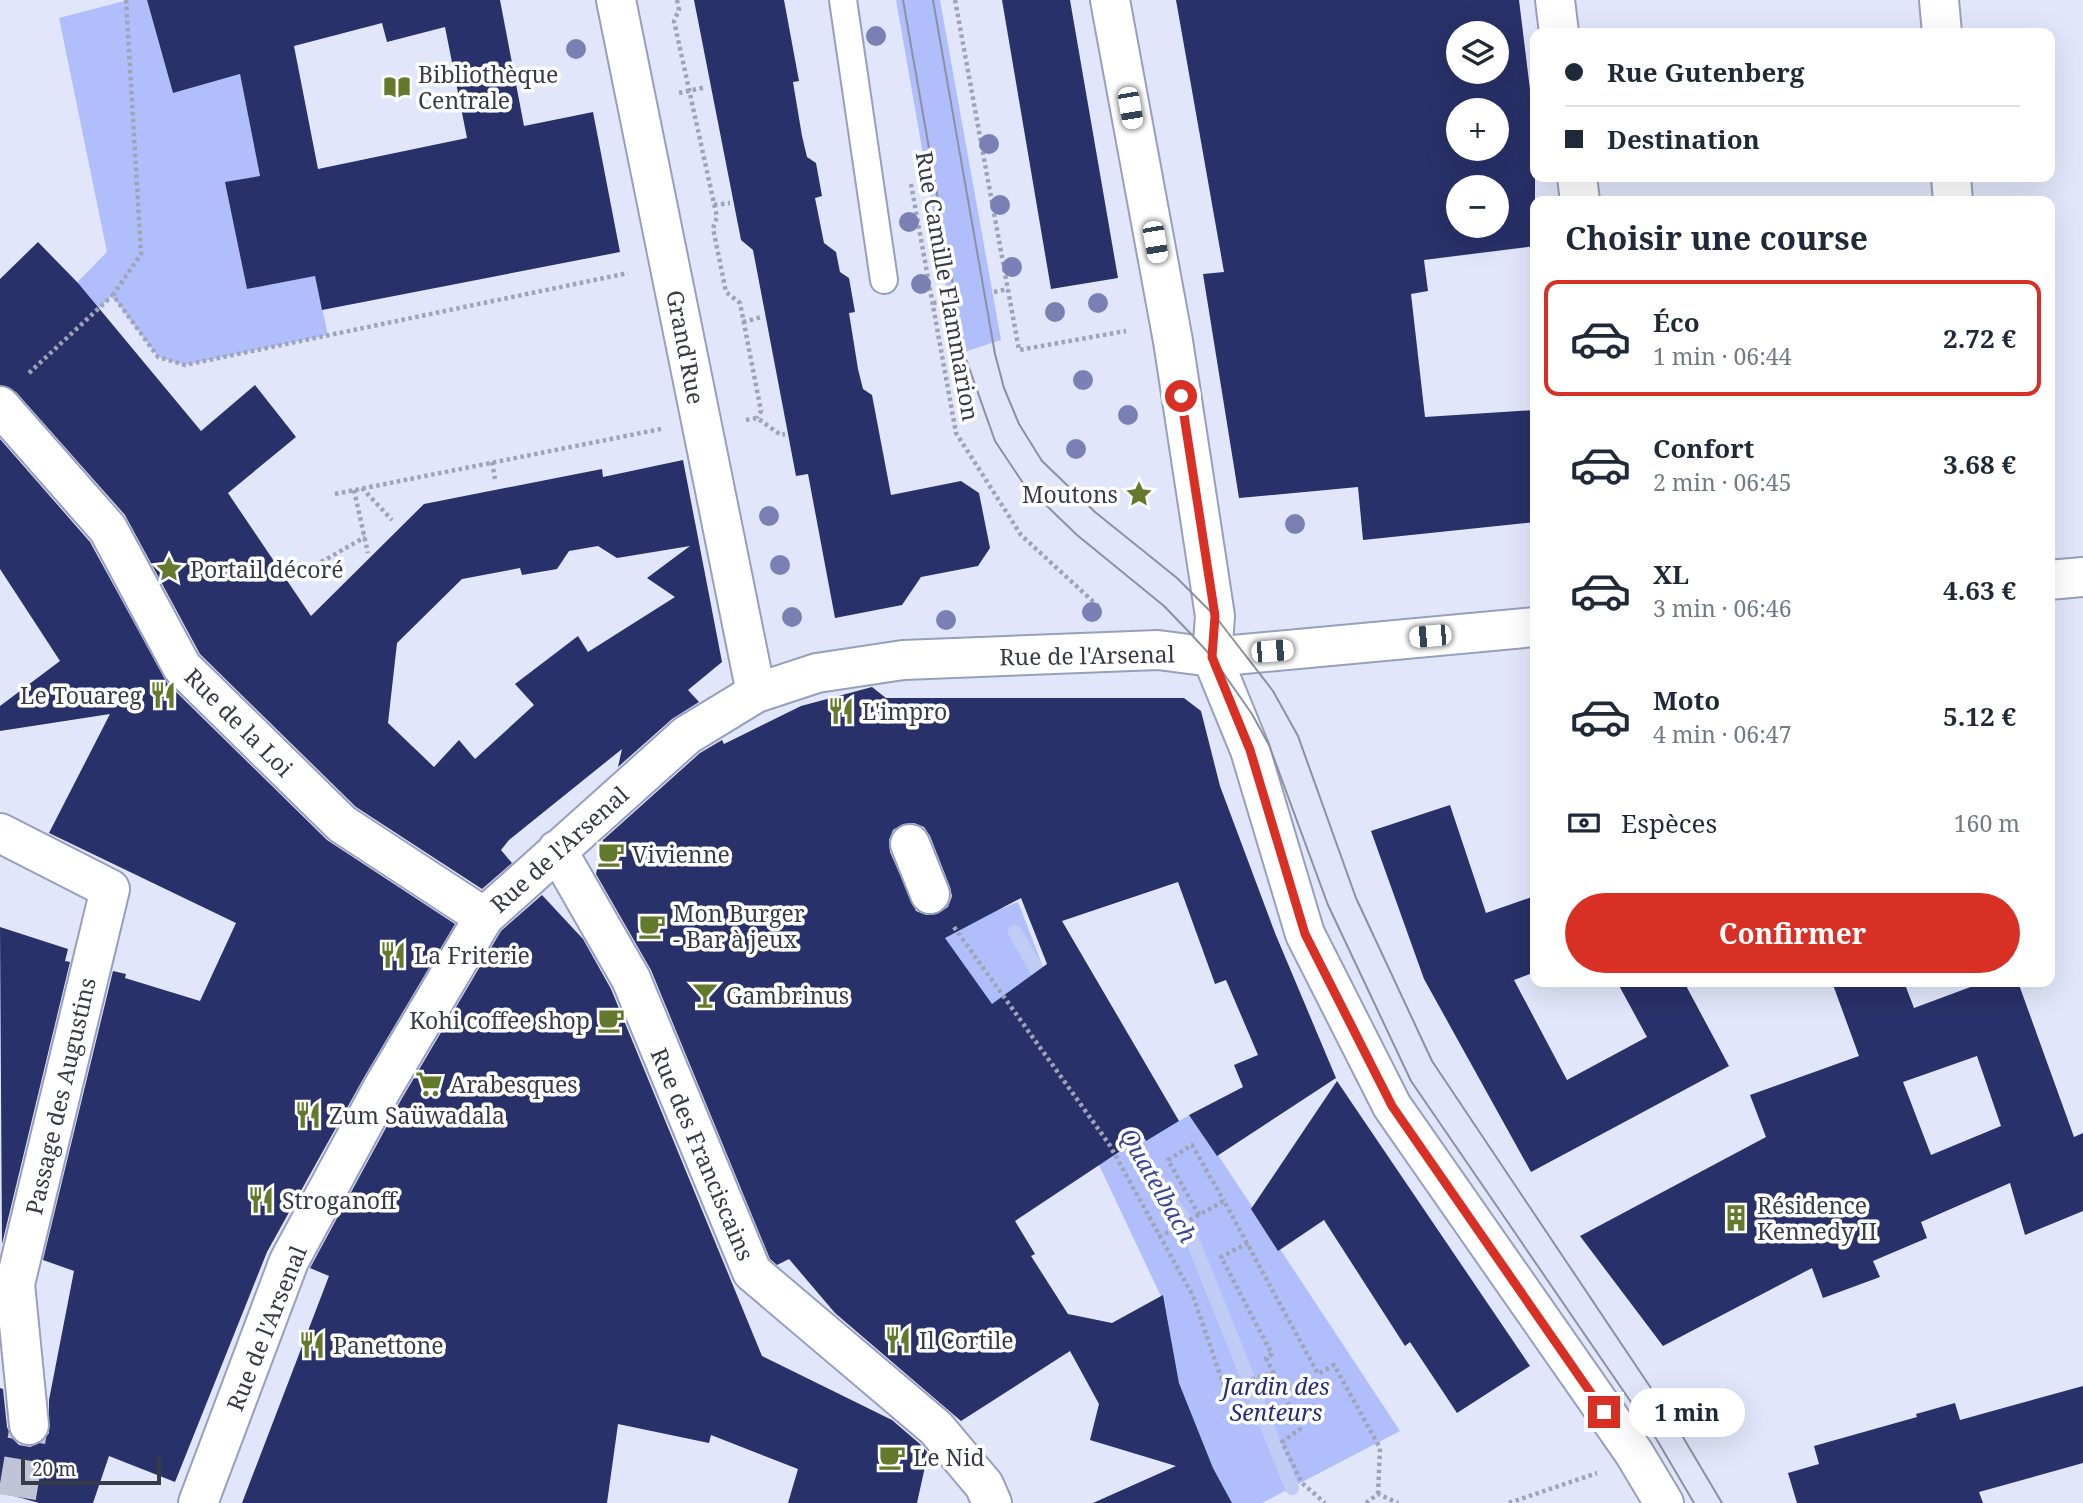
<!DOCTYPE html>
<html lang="fr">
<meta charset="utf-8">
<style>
:root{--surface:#fff;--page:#f6f6f7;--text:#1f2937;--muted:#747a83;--line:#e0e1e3;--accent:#d93025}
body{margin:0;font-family:"Noto Serif",serif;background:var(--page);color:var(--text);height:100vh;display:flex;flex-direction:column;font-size:26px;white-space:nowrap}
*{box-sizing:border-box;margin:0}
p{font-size:23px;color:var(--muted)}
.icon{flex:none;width:38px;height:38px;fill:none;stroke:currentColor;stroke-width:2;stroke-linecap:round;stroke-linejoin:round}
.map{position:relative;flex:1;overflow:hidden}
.sheet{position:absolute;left:1530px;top:196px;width:525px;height:791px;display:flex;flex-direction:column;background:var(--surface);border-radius:14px;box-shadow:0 7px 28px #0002}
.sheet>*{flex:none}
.top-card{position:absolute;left:1530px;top:28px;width:525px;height:154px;border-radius:14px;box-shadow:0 7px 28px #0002;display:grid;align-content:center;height:154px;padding:0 35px;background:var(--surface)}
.tools{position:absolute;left:1446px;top:21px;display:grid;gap:14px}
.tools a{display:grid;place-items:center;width:63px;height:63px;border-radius:50%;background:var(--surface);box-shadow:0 7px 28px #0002;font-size:35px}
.scale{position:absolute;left:21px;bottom:18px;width:140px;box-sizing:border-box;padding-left:7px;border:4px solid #373a47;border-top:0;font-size:19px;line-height:24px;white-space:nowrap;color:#373a47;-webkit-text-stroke:5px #fff;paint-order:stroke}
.end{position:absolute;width:32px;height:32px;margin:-16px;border:9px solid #d93025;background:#fff;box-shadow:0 0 0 4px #fff}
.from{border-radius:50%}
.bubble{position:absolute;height:49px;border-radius:24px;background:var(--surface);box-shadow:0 7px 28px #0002;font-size:23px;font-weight:700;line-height:49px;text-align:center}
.car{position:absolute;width:21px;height:42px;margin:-21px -10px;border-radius:9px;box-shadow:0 0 5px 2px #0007;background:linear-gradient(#fff 24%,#345 0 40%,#fff 0 76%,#345 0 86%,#fff 0)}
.top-card b{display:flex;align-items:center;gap:24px;height:66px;font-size:26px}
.top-card b+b{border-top:2px solid var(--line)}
.top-card i{width:18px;height:18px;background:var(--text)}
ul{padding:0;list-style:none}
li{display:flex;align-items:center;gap:21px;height:116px;margin:0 14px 10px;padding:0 21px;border:4px solid transparent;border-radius:14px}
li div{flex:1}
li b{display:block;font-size:26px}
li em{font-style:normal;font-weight:700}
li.selected{border-color:var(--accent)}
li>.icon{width:63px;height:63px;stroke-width:1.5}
h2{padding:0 35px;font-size:32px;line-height:84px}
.pay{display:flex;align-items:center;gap:18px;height:77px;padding:0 35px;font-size:26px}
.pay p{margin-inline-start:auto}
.action{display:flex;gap:14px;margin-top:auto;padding:14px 35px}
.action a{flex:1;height:80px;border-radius:42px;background:var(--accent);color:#fff;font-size:28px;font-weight:700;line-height:80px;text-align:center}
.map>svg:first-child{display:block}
.green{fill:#b0bffc}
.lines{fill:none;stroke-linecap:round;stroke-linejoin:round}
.stream{stroke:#c1ccf5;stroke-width:14}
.building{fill:#283169;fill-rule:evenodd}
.street-tunnel{stroke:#bfc4d6;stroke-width:38;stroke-dasharray:38 19;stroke-linecap:butt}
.lane-casing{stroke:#979fbe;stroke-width:30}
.street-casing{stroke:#979fbe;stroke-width:42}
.secondary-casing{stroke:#979fbe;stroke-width:42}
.path{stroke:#9fa4b5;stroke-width:4.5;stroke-dasharray:3.5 3.5;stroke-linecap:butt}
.lane{stroke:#fff;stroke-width:26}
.street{stroke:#fff;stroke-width:38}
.secondary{stroke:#fff;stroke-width:38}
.tram{stroke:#8c90a1;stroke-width:2}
.tree{fill:#7a80b3}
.route{stroke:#d93025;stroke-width:9}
.labels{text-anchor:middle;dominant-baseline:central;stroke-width:7;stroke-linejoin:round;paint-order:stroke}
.poi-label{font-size:23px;fill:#373a47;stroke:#fff;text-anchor:start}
.street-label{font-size:23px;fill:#373a47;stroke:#fff}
.park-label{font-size:23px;font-style:italic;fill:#262d79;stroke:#fff}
.water-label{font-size:24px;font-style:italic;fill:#3c4897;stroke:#fff}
</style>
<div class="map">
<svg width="2083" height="1503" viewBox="0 0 2083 1503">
<rect width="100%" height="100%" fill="#e1e6fa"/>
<path class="green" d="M128 0H147L173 93 240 74 260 176 226 183 247 289 315 276 328 335 185 365 158 357 112 296 13 387 0 361 107 252 59 18Z
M896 0H940L1001 340 958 354Z
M942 890 952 910 991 913 1018 902 1043 967 1145 1141 1191 1114 1400 1431 1262 1503H1232L1213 1468 1179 1383 1165 1305 1099 1165 1080 1129 932 922 919 896Z"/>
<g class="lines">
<path class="stream" d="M1015 932 1046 986
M1125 1126 1156 1182 1184 1219 1292 1488"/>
</g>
<path class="building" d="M147 0H500L524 126 593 112 620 252 322 310 315 276 247 289 225 182 260 176 240 74 173 93ZM382 23 387 42 445 27 467 138 318 169 294 46Z
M694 0H784L799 81 793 82 802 136 807 157 816 163 822 196 815 198 824 243 836 252 840 272 849 278 855 312 849 313 858 369 863 389 872 395 891 495 961 481 979 493 990 548 978 566 921 577 902 605 835 618 808 474 796 476 753 250 741 240Z
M1002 0H1070L1118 278 1051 289Z
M1176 0H1519L1535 130V246L1424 260 1428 291 1411 294 1425 417 1535 410V522L1363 540 1358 487 1239 498 1203 274 1224 272ZM1458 33H1496V72H1458ZM1458 110H1496V149H1458ZM1458 187H1496V226H1458Z
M38 242 78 283 201 431 255 385 296 437 228 493 311 616 424 504 602 469 603 477 683 460 722 662 688 690 699 702 672 719 618 767 622 749 509 840 501 850 512 863 482 889 356 807 200 654 125 515 16 392 0 385V279ZM598 546 617 558 690 546 647 578 675 597 588 652 578 636 515 684 534 705 475 759 459 740 434 767 388 723 397 643 462 579 520 568 522 575 557 569 569 551Z
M0 439 90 542 167 683 327 840 455 924 363 1079 267 1252 175 1482 109 1456 93 1503H39L0 1492V1388L3 1389 7 1427 12 1438 19 1445 30 1447 42 1442 49 1433V1400L74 1271 43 1260 113 971 126 974 125 978 200 1001 236 923 49 833 110 714 0 731V706L60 661 0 569Z
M872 687 886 698H1184L1201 711 1220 786 1275 933 1336 1078 1217 1156 1189 1115 1243 1087 1234 1065 1258 1055 1226 980 1215 984 1178 882 1062 921 1179 1121 1146 1141 1143 1136 1015 1221 1035 1254 1031 1256 1068 1314 1112 1323 1163 1295 1179 1383 1213 1468 1232 1503H1093L1176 1466 1090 1440 1099 1404 1070 1351 961 1421 835 1313 789 1259 777 1265 770 1259 651 970 596 874 603 840 700 753 722 740 724 744 801 706ZM914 823 924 827 930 836 950 887 952 896 948 907 937 914 926 915 916 911 890 852 889 840 893 830 903 824ZM1021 898 1047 964 992 1004 945 938Z
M1450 805 1486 913 1535 896V972L1514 980 1567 1080 1647 1037 1617 982H1684L1729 1066 1531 1172 1424 979 1371 831Z
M542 895 583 939 611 989 762 1356 892 1420 920 1444 928 1453 917 1503H788L798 1469 711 1435 709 1443 618 1424 607 1503H242L329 1276 310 1268 401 1100 501 931Z
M0 927 68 949 65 961 70 962 2 1244Z
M1832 982H1904L1914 1008 1984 982H2018L2074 1137 2083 1133V1211L2025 1235 2010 1183 1921 1222 1927 1238 1873 1261 1880 1277 1823 1298 1812 1268 1663 1346 1580 1236 1766 1137 1750 1095 1859 1056ZM1977 1056 2001 1126 1931 1155 1903 1082Z
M1337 1081 1530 1366 1457 1413 1410 1342 1405 1346 1324 1220 1278 1251 1251 1209Z
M2083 1386V1463L1979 1492 1983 1503H1797L1788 1473 1819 1464 1814 1446 1917 1417 1916 1414 1955 1403 1960 1420Z"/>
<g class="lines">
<path class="street-tunnel" d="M17 1497 29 1425"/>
<defs>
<path id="lane" d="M843 0 884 280"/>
<path id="street" d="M616 0 756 693
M1555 0 1559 33
M1939 0 1942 33
M1577 177 1580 201
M1951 177 1953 201
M0 406 108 529 182 667 342 824 484 917
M2049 580 2083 577
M0 833 110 889 15 1284 29 1425
M910 844 930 894
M557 850 631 979 752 1272 936 1428 984 1485 992 1503
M198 1503 289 1261 382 1089 484 917 687 735 756 693 817 673 903 660 1158 650 1212 657 1535 627"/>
<path id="secondary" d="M1110 0 1173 341 1215 616 1212 657 1250 750 1305 934 1392 1106 1634 1453 1664 1503"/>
</defs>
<use href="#lane" class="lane-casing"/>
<use href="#street" class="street-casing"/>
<use href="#secondary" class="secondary-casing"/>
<path class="path" d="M126 0 141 254 113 295 158 357 185 365 628 273
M677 0 679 10 674 21 717 217 713 228 726 292 740 303 761 411 757 418
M955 0 1019 350 1126 331
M679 93 706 87
M911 184 956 433 1021 535 1099 607
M714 205 730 203
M994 292 1008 289
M933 303 942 302
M743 322 762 317
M29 373 112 296
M746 420 757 418 781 435 785 434
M492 462 495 479
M362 488 392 520
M354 490 368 553
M335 494 661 429
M309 569 365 537
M954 927 1109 1144 1193 1296 1225 1389 1273 1372 1300 1429 1282 1442 1302 1483 1325 1503
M1199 1215 1168 1160 1192 1145 1224 1201
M1159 1237 1224 1201 1318 1374 1334 1365 1380 1448 1378 1494
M1248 1243 1221 1257 1272 1354 1266 1358 1273 1372
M1366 1503 1378 1494 1398 1503
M1509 1503 1597 1473"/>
<use href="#lane" class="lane"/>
<use href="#street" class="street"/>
<use href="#secondary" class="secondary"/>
<path class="tram" d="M903 0 966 359 995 441 1023 483 1077 535 1164 606 1191 634 1212 657 1252 714 1269 745 1328 905 1411 1081 1657 1440 1694 1503
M933 0 995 354 1004 388 1019 424 1042 461 1095 512 1177 578 1215 616 1273 691 1298 736 1356 898 1432 1061 1677 1427 1722 1503"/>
</g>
<g class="tree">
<circle cx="876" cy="36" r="10"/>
<circle cx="576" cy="49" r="10"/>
<circle cx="989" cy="144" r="10"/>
<circle cx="1000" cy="205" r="10"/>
<circle cx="909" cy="222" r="10"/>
<circle cx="1012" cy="267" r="10"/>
<circle cx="921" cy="284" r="10"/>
<circle cx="1098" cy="303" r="10"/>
<circle cx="1055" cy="312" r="10"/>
<circle cx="1083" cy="380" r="10"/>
<circle cx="1128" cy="415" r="10"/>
<circle cx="1076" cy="449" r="10"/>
<circle cx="769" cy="516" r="10"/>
<circle cx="1295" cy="524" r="10"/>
<circle cx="780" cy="565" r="10"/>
<circle cx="1092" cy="612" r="10"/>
<circle cx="792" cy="617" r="10"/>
<circle cx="946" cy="620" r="10"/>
</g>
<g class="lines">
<path class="route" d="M1181 396 1215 616 1212 657 1250 750 1305 934 1392 1106 1604 1412"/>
</g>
<defs>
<symbol id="library-bare" viewBox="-9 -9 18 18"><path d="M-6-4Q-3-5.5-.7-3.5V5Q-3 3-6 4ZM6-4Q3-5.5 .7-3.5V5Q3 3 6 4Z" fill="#63792b" stroke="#fff" stroke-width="2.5" paint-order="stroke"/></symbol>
<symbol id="sight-bare" viewBox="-9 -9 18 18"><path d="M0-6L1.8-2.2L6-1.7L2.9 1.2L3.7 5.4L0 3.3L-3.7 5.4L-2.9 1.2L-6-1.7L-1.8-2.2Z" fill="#63792b" stroke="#fff" stroke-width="2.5" paint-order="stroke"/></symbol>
<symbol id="restaurant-bare" viewBox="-9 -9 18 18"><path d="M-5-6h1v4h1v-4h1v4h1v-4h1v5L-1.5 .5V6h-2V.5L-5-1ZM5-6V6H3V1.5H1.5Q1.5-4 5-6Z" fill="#63792b" stroke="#fff" stroke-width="2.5" paint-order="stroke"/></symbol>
<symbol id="cafe-bare" viewBox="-9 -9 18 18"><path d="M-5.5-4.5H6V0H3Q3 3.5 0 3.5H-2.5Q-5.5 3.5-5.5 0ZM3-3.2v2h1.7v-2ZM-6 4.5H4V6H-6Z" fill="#63792b" stroke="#fff" stroke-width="2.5" paint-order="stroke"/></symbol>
<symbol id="bar-bare" viewBox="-9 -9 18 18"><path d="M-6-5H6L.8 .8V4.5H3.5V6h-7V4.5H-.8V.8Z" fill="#63792b" stroke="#fff" stroke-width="2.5" paint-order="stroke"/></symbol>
<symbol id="supermarket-bare" viewBox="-9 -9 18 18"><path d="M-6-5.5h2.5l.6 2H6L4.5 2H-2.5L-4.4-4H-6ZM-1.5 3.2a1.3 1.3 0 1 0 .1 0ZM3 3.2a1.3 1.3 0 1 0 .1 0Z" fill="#63792b" stroke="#fff" stroke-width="2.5" paint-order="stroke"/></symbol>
<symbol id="building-bare" viewBox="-9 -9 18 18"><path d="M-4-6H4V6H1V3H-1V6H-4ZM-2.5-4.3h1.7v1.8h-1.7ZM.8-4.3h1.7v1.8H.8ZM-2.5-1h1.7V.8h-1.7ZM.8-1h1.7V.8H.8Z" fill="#63792b" stroke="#fff" stroke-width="2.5" paint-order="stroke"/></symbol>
</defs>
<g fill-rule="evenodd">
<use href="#library-bare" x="378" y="68" width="38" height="38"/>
<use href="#sight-bare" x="1120" y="475" width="38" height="38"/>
<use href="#sight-bare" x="150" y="550" width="38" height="38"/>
<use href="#restaurant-bare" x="144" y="676" width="38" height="38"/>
<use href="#restaurant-bare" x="822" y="692" width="38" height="38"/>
<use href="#cafe-bare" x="592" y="835" width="38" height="38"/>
<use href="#cafe-bare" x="633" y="907" width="38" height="38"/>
<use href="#restaurant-bare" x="374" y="936" width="38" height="38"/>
<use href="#bar-bare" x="686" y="976" width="38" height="38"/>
<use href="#cafe-bare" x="592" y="1001" width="38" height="38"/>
<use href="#supermarket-bare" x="410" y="1065" width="38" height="38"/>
<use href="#restaurant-bare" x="289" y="1096" width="38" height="38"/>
<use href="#restaurant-bare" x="242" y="1181" width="38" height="38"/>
<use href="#building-bare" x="1717" y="1199" width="38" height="38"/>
<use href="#restaurant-bare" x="879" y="1321" width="38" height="38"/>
<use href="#restaurant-bare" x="293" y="1326" width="38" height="38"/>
<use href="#cafe-bare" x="873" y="1438" width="38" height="38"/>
</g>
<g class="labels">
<g class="poi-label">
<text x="418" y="74">Bibliothèque<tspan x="418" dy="26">Centrale</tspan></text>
<text x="1118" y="494" text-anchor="end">Moutons</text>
<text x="190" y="569">Portail décoré</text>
<text x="142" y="695" text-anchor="end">Le Touareg</text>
<text x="862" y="711">L'impro</text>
<text x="632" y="854">Vivienne</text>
<text x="673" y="913">Mon Burger<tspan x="673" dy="26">- Bar à jeux</tspan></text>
<text x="414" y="955">La Friterie</text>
<text x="726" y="995">Gambrinus</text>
<text x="590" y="1020" text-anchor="end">Kohi coffee shop</text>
<text x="450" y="1084">Arabesques</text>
<text x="329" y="1115">Zum Saüwadala</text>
<text x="282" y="1200">Stroganoff</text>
<text x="1757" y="1205">Résidence<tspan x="1757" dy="26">Kennedy II</tspan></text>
<text x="919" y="1340">Il Cortile</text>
<text x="333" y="1345">Panettone</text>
<text x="913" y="1457">Le Nid</text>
</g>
<g class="street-label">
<text transform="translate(948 286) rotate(80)">Rue Camille Flammarion</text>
<text transform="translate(686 347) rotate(79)">Grand'Rue</text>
<text transform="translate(1087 655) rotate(-1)">Rue de l'Arsenal</text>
<text transform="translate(239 722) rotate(45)">Rue de la Loi</text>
<text transform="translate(559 849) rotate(-42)">Rue de l'Arsenal</text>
<text transform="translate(60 1096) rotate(-77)">Passage des Augustins</text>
<text transform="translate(703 1154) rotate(67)">Rue des Franciscains</text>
<text transform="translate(266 1328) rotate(-68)">Rue de l'Arsenal</text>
</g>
<g class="park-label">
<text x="1276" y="1386">Jardin des<tspan x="1276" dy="26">Senteurs</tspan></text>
</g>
<g class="water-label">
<text transform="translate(1159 1185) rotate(60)">Quatelbach</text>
</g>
</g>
</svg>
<div class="tools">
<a><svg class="icon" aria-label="layers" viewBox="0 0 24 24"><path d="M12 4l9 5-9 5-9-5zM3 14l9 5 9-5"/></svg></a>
<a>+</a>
<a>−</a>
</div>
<div class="scale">20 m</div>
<i class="end from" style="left:1181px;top:396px"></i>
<i class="end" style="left:1604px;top:1412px"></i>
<div class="bubble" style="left:1629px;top:1388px;width:116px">1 min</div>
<i class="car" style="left:1130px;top:108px;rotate:170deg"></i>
<i class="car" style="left:1155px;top:242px;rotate:170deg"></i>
<i class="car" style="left:1430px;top:636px;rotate:265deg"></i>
<i class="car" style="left:1272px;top:651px;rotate:85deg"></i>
<div class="top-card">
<b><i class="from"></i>Rue Gutenberg</b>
<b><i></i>Destination</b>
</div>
<section class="sheet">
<h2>Choisir une course</h2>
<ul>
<li class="selected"><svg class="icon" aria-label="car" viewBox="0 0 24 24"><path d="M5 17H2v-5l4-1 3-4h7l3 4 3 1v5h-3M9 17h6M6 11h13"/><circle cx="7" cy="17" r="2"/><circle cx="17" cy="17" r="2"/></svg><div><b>Éco</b><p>1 min · 06:44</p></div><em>2.72 €</em></li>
<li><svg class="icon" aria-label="car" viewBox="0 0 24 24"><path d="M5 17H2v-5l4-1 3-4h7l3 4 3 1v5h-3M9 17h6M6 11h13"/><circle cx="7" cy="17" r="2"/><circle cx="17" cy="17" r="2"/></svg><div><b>Confort</b><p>2 min · 06:45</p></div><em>3.68 €</em></li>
<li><svg class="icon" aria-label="car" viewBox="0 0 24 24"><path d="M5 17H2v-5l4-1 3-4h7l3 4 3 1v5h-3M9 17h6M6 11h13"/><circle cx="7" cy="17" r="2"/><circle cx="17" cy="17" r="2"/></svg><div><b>XL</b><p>3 min · 06:46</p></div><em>4.63 €</em></li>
<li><svg class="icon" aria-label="car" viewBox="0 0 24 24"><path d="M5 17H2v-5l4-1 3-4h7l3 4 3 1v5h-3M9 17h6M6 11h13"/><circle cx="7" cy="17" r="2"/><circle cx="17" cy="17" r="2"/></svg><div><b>Moto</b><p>4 min · 06:47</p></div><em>5.12 €</em></li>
</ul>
<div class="pay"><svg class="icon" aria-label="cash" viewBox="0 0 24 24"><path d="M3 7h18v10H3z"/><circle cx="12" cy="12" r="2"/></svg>Espèces<p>160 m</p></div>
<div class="action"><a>Confirmer</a></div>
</section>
</div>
